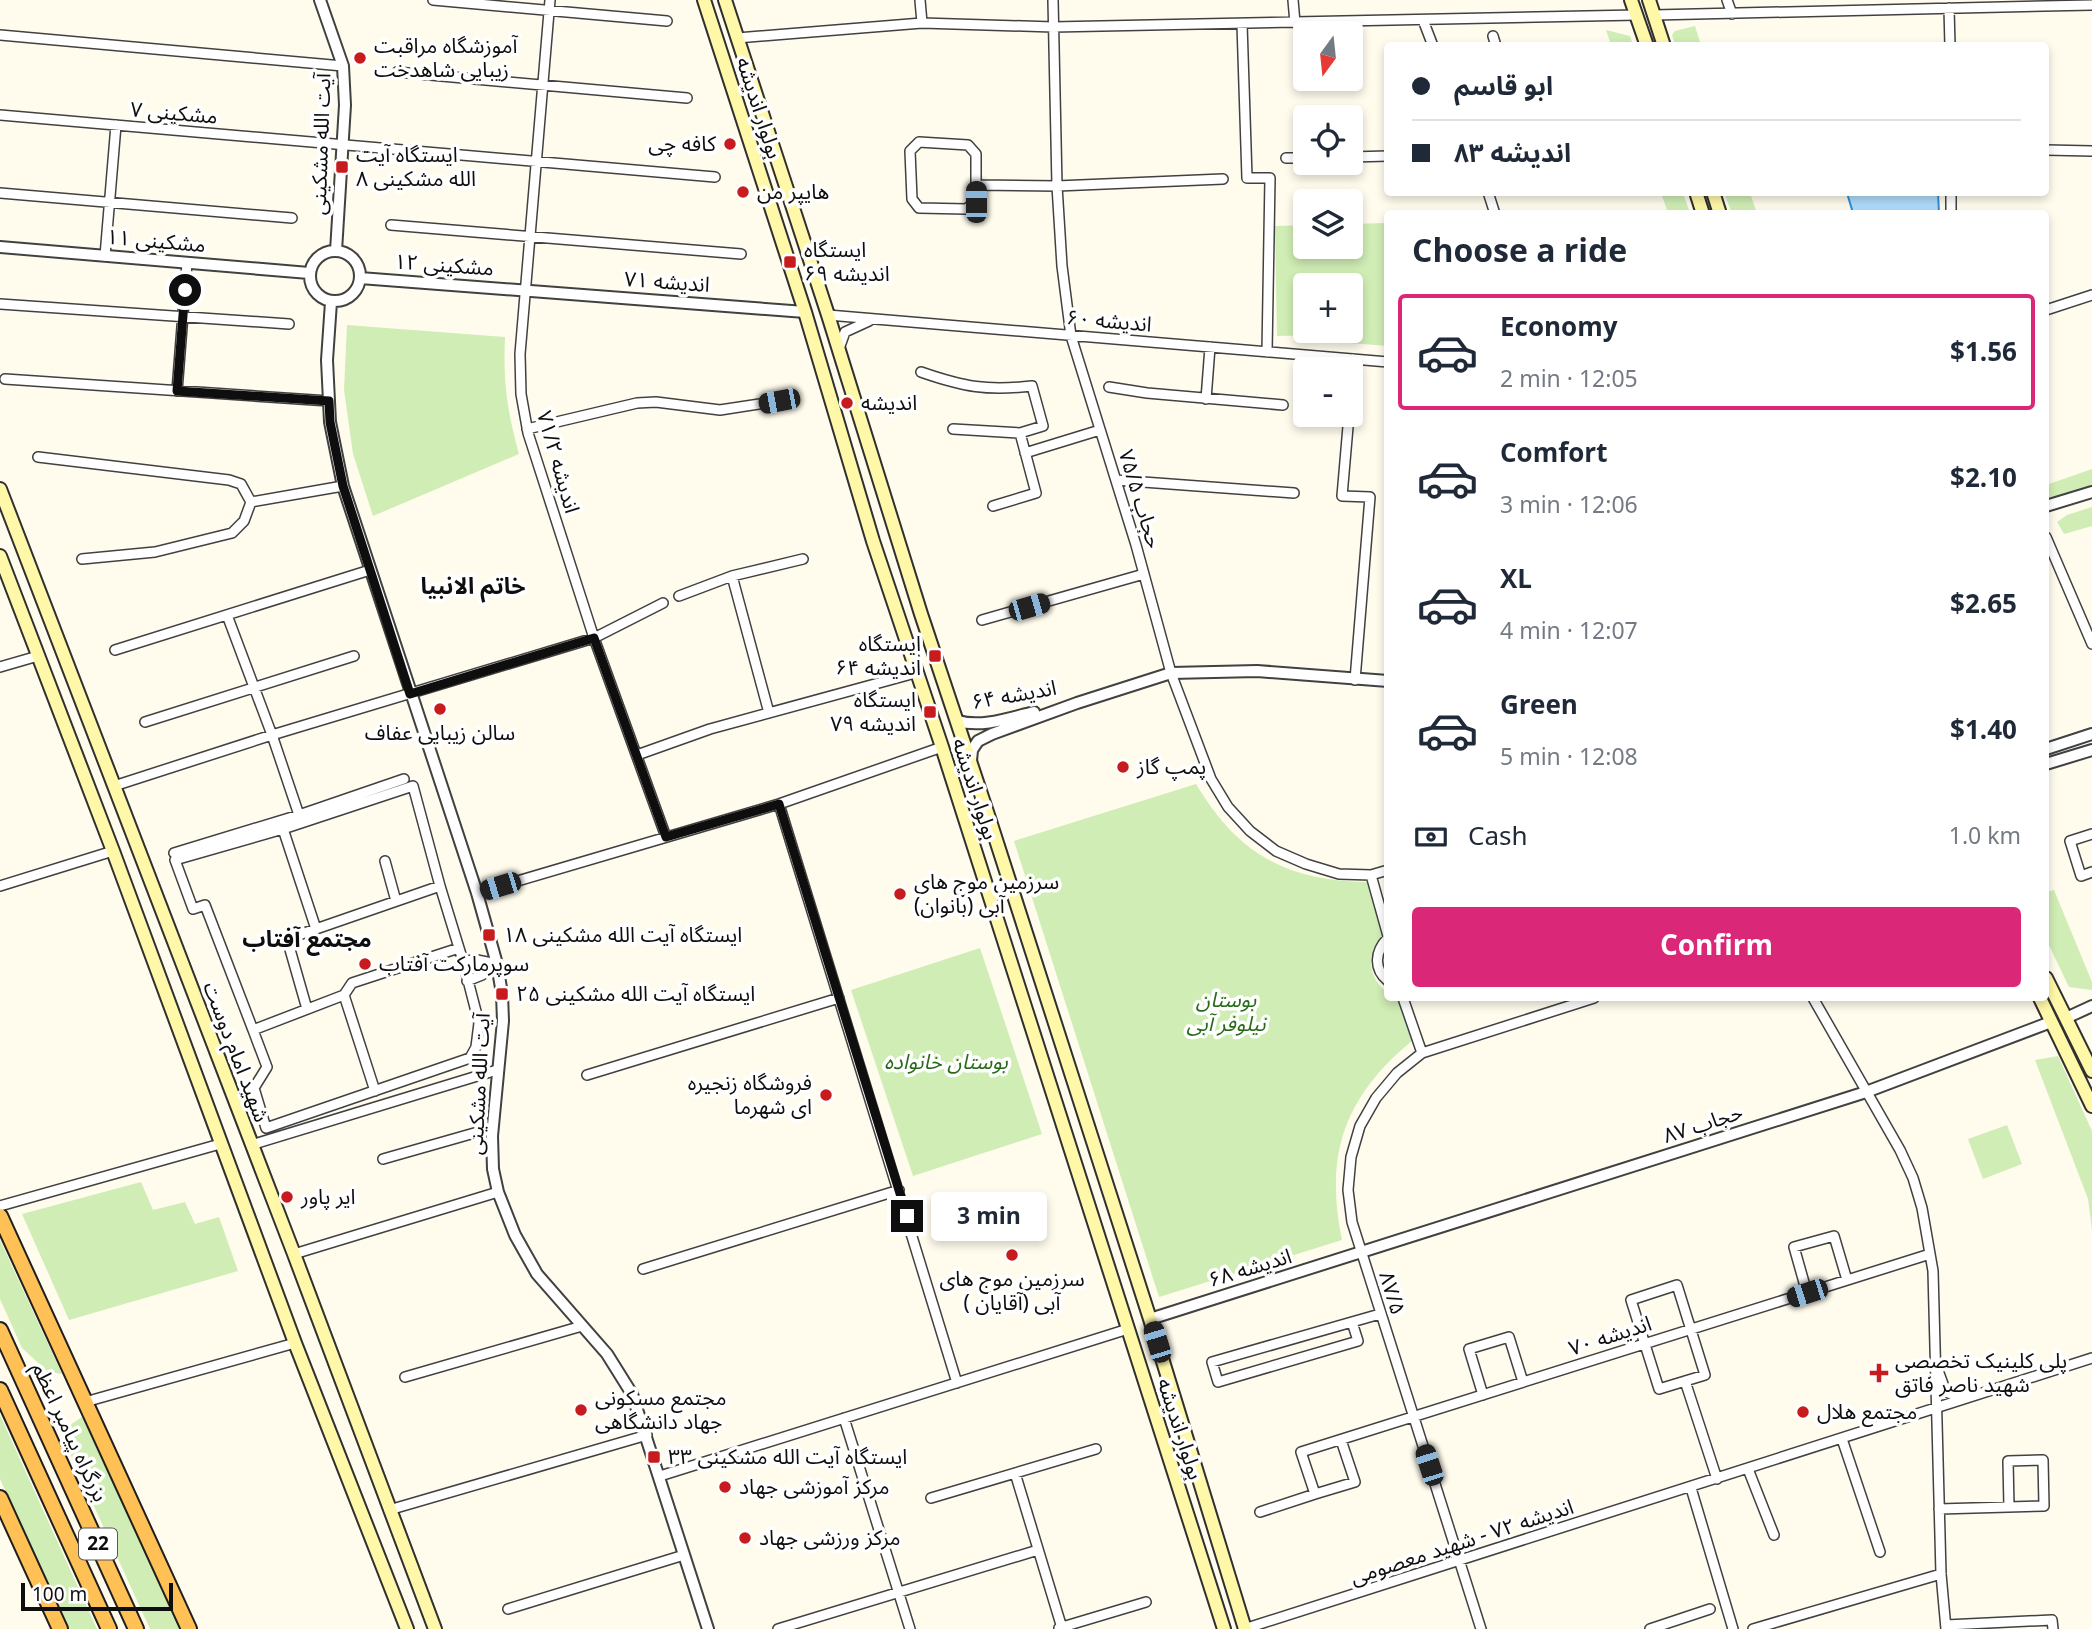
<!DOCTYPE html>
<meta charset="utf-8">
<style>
:root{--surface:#fff;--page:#f6f6f7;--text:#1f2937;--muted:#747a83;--line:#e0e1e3;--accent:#db2777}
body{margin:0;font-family:Georgia,"Noto Sans Arabic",serif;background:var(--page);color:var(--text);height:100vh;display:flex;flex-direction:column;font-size:26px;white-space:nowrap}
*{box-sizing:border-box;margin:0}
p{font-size:23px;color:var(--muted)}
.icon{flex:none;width:38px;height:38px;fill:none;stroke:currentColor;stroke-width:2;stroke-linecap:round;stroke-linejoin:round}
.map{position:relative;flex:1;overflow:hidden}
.side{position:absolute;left:1384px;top:210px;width:665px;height:791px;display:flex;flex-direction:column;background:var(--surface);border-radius:7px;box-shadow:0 4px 10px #0003}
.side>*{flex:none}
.top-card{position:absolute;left:1384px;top:42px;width:665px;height:154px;border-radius:7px;box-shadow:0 4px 10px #0003;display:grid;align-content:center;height:154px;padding:0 28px;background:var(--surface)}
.needle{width:46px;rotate:195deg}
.controls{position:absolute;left:1293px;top:21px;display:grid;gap:14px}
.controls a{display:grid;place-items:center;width:70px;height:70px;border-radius:7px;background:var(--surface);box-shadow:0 4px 10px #0003;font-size:35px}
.scale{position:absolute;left:21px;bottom:18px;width:152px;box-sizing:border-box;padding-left:7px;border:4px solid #0e0e0e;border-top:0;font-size:19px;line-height:24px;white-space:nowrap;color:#0e0e0e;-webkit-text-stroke:5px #fff;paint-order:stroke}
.end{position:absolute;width:32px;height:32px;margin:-16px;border:9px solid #0e0e0e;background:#fff;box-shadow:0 0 0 4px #fff}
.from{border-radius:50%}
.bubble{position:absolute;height:49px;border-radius:7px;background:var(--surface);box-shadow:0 4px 10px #0003;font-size:23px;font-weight:700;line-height:49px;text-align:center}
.car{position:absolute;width:21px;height:42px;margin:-21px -10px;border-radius:9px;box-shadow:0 0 5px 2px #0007;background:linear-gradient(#222 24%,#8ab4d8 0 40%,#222 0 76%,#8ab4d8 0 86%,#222 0)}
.top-card b{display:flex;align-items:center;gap:24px;height:66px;font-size:26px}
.top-card b+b{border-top:2px solid var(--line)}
.top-card i{width:18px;height:18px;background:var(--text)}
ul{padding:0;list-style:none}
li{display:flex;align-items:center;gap:21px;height:116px;margin:0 14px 10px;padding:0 14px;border:4px solid transparent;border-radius:7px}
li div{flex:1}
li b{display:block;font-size:26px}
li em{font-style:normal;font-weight:700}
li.on{border-color:var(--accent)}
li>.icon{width:63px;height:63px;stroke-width:1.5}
h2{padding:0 28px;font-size:32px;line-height:84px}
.pay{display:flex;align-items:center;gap:18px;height:77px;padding:0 28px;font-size:26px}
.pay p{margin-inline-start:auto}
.button{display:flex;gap:14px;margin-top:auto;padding:14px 28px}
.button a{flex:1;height:80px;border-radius:7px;background:var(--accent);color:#fff;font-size:28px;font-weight:700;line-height:80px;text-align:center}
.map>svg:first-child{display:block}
.green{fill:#d0edb5;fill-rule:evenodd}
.water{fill:#afdcfb;stroke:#308fd7;stroke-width:2}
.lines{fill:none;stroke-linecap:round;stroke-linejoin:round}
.minor-casing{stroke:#414141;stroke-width:12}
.tertiary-casing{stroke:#414141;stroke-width:14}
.secondary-casing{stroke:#303030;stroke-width:16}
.trunk-casing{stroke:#1f1f1f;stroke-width:18}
.minor{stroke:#fff;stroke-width:9}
.tertiary{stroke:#fff;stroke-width:10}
.secondary{stroke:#fff8a9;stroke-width:12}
.trunk{stroke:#ffc056;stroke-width:14}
.route{stroke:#0e0e0e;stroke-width:9}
.poi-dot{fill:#c81b1e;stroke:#fff;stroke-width:2.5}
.labels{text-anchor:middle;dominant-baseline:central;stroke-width:7;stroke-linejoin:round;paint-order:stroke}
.shield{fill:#fff;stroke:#565656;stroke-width:2}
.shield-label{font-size:19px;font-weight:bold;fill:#0e0e0e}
.poi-label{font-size:21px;fill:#0e0e0e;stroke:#fff;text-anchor:start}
.street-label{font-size:21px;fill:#0e0e0e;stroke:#fff}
.park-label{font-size:21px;font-style:italic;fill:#276b19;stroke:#fff}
.neighbourhood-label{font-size:23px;font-weight:bold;fill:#0e0e0e;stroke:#fff}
</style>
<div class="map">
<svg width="2092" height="1629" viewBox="0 0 2092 1629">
<rect width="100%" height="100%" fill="#fffcee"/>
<path class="green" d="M1695 26 1701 45H1675L1672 35 1675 31Z
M1606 30 1630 36 1633 45H1611Z
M1661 193H1683L1690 213H1668Z
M1724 193H1750L1757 213H1732Z
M1388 223V346L1349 343 1324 335 1277 336 1275 226 1305 225 1306 247H1351V224ZM1306 285H1351V331H1306Z
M347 325 505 337C503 382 507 410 519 454L373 516 353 454 344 390Z
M2092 469V485L2047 499 2046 485Z
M2092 507V526L2064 534 2057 522 2067 515Z
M1196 784C1238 854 1286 881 1368 882L1384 938C1365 954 1368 979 1388 993V998H1401L1413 1040C1345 1096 1324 1153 1342 1240L1159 1297 1014 841Z
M2054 890 2092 982V990L2069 987 2046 939V892Z
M980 948 1042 1134 913 1176 851 990Z
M2058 1056 2092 1131V1230L2088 1199 2035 1060Z
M2007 1125 2022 1164 1983 1179 1968 1139Z
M141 1182 153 1210 185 1202 195 1224 219 1217 238 1271 69 1320 22 1214Z
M0 1240 62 1374 48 1372 22 1348 0 1299Z
M0 1415 97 1629H69L0 1479Z
M82 1417 181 1629H150L67 1447V1427Z"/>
<path class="water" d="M1847 193H1938L1939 213H1853Z"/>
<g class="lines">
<defs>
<path id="minor" d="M433 0 667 21
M550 0 520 354 521 394 528 433 594 638 666 837
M920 0 922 23
M1053 0 1057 186 1062 266 1071 336 1136 545 1171 673 1211 779 1228 807 1250 831 1276 851 1306 864 1339 874 1371 875 1388 870
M1293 0 1295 23
M1727 0 1732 14
M1949 8 1950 46
M1654 15 2092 5
M1423 20 1433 46
M1242 24 1247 178H1270L1267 352
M0 35 343 66
M1493 36 1496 46
M737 38 922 23 1053 27 1637 15
M397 72 687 98
M0 115 715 177
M919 142 968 145 976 154V202L966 209 919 208 912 199 910 151Z
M2046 150 2092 151
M1351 157 1388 156
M1286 158H1306
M976 185 1057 186 1223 179
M1488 192 1495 214
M0 193 292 218
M1951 214V192
M391 225 741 254
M105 256 116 125
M0 304 289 324
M2046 310 2092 295
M828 315 1388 362
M840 346 845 332 869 321
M921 372C964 387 987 391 1032 386L1043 426 1020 433 953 429
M5 379 329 401
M1351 384 1353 359
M1109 387 1147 393 1283 405
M177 391 187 263
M1206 399 1210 347
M1349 415 1342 496 1370 497 1355 680
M527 429 637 403 656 402 720 410 779 401
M1025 453 1100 430
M38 457 229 480 241 484 251 502
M1116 480 1294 493
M251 502 343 486
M993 506 1036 493 1020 433
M2046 537 2092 644
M82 559 155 552 232 533 244 521 251 502
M732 576 769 713
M679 596 732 576 803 559
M227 615 272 735 299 815
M982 620 1144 574
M115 650 370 570
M0 667 38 656
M145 722 354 656
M637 755 710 729 908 675
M114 786 272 735 594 638 663 603
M779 804 957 1383
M283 829 316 929
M2092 834 2070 841 2081 876 2092 872
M174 853 299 815 404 779
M385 861 396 901
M1371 875 1388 936
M0 886 113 851
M477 893 779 804 942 747
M1388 938C1375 951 1373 969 1388 981
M463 961 477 960 497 964
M467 981 482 975 497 964
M344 995 375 1091
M1403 998 1422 1053
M1813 998 1900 1150 1913 1178 1922 1208 1933 1271 1941 1574 1946 1629
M307 1009 287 939 440 886 463 961 479 1023 476 1047 470 1058 266 1128 254 1088 267 1067 253 1030 344 995 352 983 459 948
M253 1030 205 905 193 909 175 860 283 829 413 786 440 886
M587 1075 839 998
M251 1145 497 1070
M383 1159 492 1128
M0 1206 220 1144
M294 1254 498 1192
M643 1269 899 1190
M1677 1285 1705 1375 1659 1389 1631 1300Z
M1807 1293 1794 1247 1834 1236 1847 1280
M1352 1322 1358 1341 1218 1382 1212 1362 1380 1314
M1939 1373 1946 1392 1959 1397 1967 1396
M405 1377 582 1326
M1685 1381 1717 1479
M1483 1395 1469 1349 1509 1337 1523 1382
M85 1402 295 1343
M844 1418 910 1629
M1842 1439 1880 1552
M1341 1440 1355 1482 1315 1494 1301 1452 1930 1254
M1748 1469 1774 1535
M1015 1473 1062 1628
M660 1476 1128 1329
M1691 1488 1733 1629
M931 1498 1096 1449
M1939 1509 2044 1506 2043 1460 2008 1461 2009 1507
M389 1510 647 1435
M1260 1512 1315 1494
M508 1609 684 1555
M1946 1625 2052 1620 2053 1629
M1059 1628 1146 1602
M778 1629 1038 1550
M1244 1629 2092 1358
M1481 1629 1352 1222 1348 1190 1351 1157 1360 1126 1376 1098 1397 1073 1422 1053 1594 998
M1650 1629 1710 1609
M1753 1629 1941 1574"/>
<path id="tertiary" d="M320 0 343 66 345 105 336 251
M0 247 309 273
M310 276a25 25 0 1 1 50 0a25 25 0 1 1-50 0Z
M360 278 805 312
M331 302 327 360 330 422 343 486 477 893 497 964 502 994 503 1021 492 1136 493 1169 498 1192 515 1235 537 1274 607 1354 632 1394 708 1629
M2046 506 2092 492
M958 721C982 728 1009 718 1034 712
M2046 749 2092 734
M971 761 972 750 978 741 992 734 1077 703 1171 673 1257 671 1388 681
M2046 764 2092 750
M2066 1018 2092 1006
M1150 1319 1866 1092 2051 1022"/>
<path id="secondary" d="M704 0 805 312 873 541 942 747 1224 1629
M725 0 828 315 921 614 989 818 1150 1319 1245 1629
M1631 0 1647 46
M1649 0 1664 46
M1696 192 1703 214
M1713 192 1720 214
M0 489 294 1254 435 1629
M0 556 113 851 295 1343 407 1629
M2046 978 2092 1071
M2040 998 2092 1106"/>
<path id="trunk" d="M0 1216 189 1629
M0 1330 136 1629
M0 1390 109 1629
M0 1498 60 1629"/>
</defs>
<use href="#minor" class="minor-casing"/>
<use href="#tertiary" class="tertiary-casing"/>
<use href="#secondary" class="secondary-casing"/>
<use href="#trunk" class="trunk-casing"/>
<use href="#minor" class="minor"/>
<use href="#tertiary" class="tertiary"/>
<use href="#secondary" class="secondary"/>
<use href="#trunk" class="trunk"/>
</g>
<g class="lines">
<path class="route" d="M185 290 177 391 329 401 330 422 343 486 410 694 594 638 666 837 779 804 907 1216"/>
</g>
<g class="poi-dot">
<circle cx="360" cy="58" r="7"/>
<circle cx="730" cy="144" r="7"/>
<rect x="335" y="160" width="14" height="14" rx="3.5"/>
<circle cx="743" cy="192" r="7"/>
<rect x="783" y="255" width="14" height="14" rx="3.5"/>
<circle cx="847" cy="403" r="7"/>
<rect x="928" y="649" width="14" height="14" rx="3.5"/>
<circle cx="440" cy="709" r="7"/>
<rect x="923" y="705" width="14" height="14" rx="3.5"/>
<circle cx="1123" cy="767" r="7"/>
<circle cx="900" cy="894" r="7"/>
<rect x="482" y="928" width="14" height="14" rx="3.5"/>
<circle cx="365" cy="964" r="7"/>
<rect x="495" y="987" width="14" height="14" rx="3.5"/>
<circle cx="826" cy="1095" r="7"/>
<circle cx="287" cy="1197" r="7"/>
<circle cx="1012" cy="1255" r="7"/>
<path d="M1875.5 1362.5h7v7h7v7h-7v7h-7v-7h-7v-7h7z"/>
<circle cx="581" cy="1410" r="7"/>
<circle cx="1803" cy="1412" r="7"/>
<rect x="647" y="1450" width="14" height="14" rx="3.5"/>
<circle cx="725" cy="1487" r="7"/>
<circle cx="745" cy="1538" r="7"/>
</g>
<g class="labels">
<rect class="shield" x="79" y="1528.5" width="38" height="31" rx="5"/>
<g class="shield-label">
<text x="98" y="1544">22</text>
</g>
<g class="poi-label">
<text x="374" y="46">آموزشگاه مراقبت<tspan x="374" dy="24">زیبایی شاهدخت</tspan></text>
<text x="716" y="144" text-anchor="end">کافه چی</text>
<text x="356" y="155">ایستگاه آیت<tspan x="356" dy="24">الله مشکینی ۸</tspan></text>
<text x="757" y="192">هایپر من</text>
<text x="804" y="250">ایستگاه<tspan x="804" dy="24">اندیشه ۶۹</tspan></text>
<text x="861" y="403">اندیشه</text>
<text x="921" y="644" text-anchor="end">ایستگاه<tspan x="921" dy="24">اندیشه ۶۴</tspan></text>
<text x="916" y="700" text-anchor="end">ایستگاه<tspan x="916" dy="24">اندیشه ۷۹</tspan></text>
<text x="440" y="733" text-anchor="middle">سالن زیبایی عفاف</text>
<text x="1137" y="767">پمپ گاز</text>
<text x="914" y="882">سرزمین موج های<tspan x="914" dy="24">آبی (بانوان)</tspan></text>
<text x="503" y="935">ایستگاه آیت الله مشکینی ۱۸</text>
<text x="379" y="964">سوپرمارکت آفتاب</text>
<text x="516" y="994">ایستگاه آیت الله مشکینی ۲۵</text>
<text x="812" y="1083" text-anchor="end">فروشگاه زنجیره<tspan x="812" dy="24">ای شهرما</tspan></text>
<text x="301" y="1197">ایر پاور</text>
<text x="1012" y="1279" text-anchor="middle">سرزمین موج های<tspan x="1012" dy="24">آبی (آقایان )</tspan></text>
<text x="1895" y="1361">پلی کلینیک تخصصی<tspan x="1895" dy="24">شهید ناصر فاتق</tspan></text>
<text x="595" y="1398">مجتمع مسکونی<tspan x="595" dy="24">جهاد دانشگاهی</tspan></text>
<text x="1817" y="1412">مجتمع هلال</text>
<text x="668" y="1457">ایستگاه آیت الله مشکینی ۳۳</text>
<text x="739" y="1487">مرکز آموزشی جهاد</text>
<text x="759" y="1538">مرکز ورزشی جهاد</text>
</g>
<g class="street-label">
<text transform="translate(759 108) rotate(72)">بولوار اندیشه</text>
<text transform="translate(174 113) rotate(5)">مشکینی ۷</text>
<text transform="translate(321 144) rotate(-88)">آیت الله مشکینی</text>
<text transform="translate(156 241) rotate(5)">مشکینی ۱۱</text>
<text transform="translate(444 265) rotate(4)">مشکینی ۱۲</text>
<text transform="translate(667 282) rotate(4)">اندیشه ۷۱</text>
<text transform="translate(1109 321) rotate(5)">اندیشه ۶۰</text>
<text transform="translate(558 462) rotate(74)">اندیشه ۷۱/۲</text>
<text transform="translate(1140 499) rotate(73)">حجاب ۷۵/۵</text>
<text transform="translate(1014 695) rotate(-10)">اندیشه ۶۴</text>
<text transform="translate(975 789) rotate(72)">بولوار اندیشه</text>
<text transform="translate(236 1052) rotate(69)">شهید امام دوست</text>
<text transform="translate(479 1084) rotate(-87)">آیت الله مشکینی</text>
<text transform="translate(1703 1124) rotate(-18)">حجاب ۸۷</text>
<text transform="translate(1250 1268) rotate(-17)">اندیشه ۶۸</text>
<text transform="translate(1392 1293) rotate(73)">۸۷/۵</text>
<text transform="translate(1610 1336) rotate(-18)">اندیشه ۷۰</text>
<text transform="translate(1180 1429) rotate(72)">بولوار اندیشه</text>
<text transform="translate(70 1432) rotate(65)">بزرگراه پیامبر اعظم</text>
<text transform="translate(1462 1542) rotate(-18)">اندیشه ۷۲ - شهید معصومی</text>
</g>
<g class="park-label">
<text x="1226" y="1000">بوستان<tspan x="1226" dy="24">نیلوفر آبی</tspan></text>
<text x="946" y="1062">بوستان خانواده</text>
</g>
<g class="neighbourhood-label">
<text x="473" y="586">خاتم الانبیا</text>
<text x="307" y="939">مجتمع آفتاب</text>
</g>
</g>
</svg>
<div class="controls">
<a><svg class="needle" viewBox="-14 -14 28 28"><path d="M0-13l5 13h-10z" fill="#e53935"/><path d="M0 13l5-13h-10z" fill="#747a83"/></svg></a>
<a><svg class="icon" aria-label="locate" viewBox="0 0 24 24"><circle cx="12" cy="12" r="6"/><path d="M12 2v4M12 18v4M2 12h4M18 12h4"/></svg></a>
<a><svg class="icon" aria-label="layers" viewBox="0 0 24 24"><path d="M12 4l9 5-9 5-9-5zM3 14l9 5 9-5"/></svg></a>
<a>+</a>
<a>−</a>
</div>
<div class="scale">100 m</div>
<i class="end from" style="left:185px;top:290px"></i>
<i class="end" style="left:907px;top:1216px"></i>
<div class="bubble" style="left:931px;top:1192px;width:116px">3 min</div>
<i class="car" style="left:976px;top:202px;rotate:0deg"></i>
<i class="car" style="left:779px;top:401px;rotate:259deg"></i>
<i class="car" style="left:1029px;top:607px;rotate:74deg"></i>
<i class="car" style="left:500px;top:886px;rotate:253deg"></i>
<i class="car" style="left:1807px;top:1293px;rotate:252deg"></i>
<i class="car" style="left:1157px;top:1342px;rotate:343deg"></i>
<i class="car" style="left:1429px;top:1465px;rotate:342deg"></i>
<div class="top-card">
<b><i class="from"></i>ابو قاسم</b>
<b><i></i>اندیشه ۸۳</b>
</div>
<section class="side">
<h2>Choose a ride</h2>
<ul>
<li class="on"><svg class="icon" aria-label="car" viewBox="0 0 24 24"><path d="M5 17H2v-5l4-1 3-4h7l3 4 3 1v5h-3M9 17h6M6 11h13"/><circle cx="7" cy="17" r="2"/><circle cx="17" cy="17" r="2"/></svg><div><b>Economy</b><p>2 min · 12:05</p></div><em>$1.56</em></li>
<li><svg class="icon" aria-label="car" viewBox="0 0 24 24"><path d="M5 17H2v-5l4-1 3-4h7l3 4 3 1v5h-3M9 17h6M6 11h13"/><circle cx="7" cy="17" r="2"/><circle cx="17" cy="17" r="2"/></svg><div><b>Comfort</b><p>3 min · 12:06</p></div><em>$2.10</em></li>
<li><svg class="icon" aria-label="car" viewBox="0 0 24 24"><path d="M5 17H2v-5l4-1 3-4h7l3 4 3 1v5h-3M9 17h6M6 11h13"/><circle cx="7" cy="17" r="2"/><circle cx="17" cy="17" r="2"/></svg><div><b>XL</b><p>4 min · 12:07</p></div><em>$2.65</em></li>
<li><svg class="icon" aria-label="car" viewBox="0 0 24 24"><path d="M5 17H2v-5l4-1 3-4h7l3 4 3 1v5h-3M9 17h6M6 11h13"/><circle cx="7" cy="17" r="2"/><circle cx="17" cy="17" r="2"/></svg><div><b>Green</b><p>5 min · 12:08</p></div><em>$1.40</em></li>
</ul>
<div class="pay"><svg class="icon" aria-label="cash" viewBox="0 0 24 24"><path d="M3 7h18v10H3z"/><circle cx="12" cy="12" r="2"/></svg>Cash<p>1.0 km</p></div>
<div class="button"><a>Confirm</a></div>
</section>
</div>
